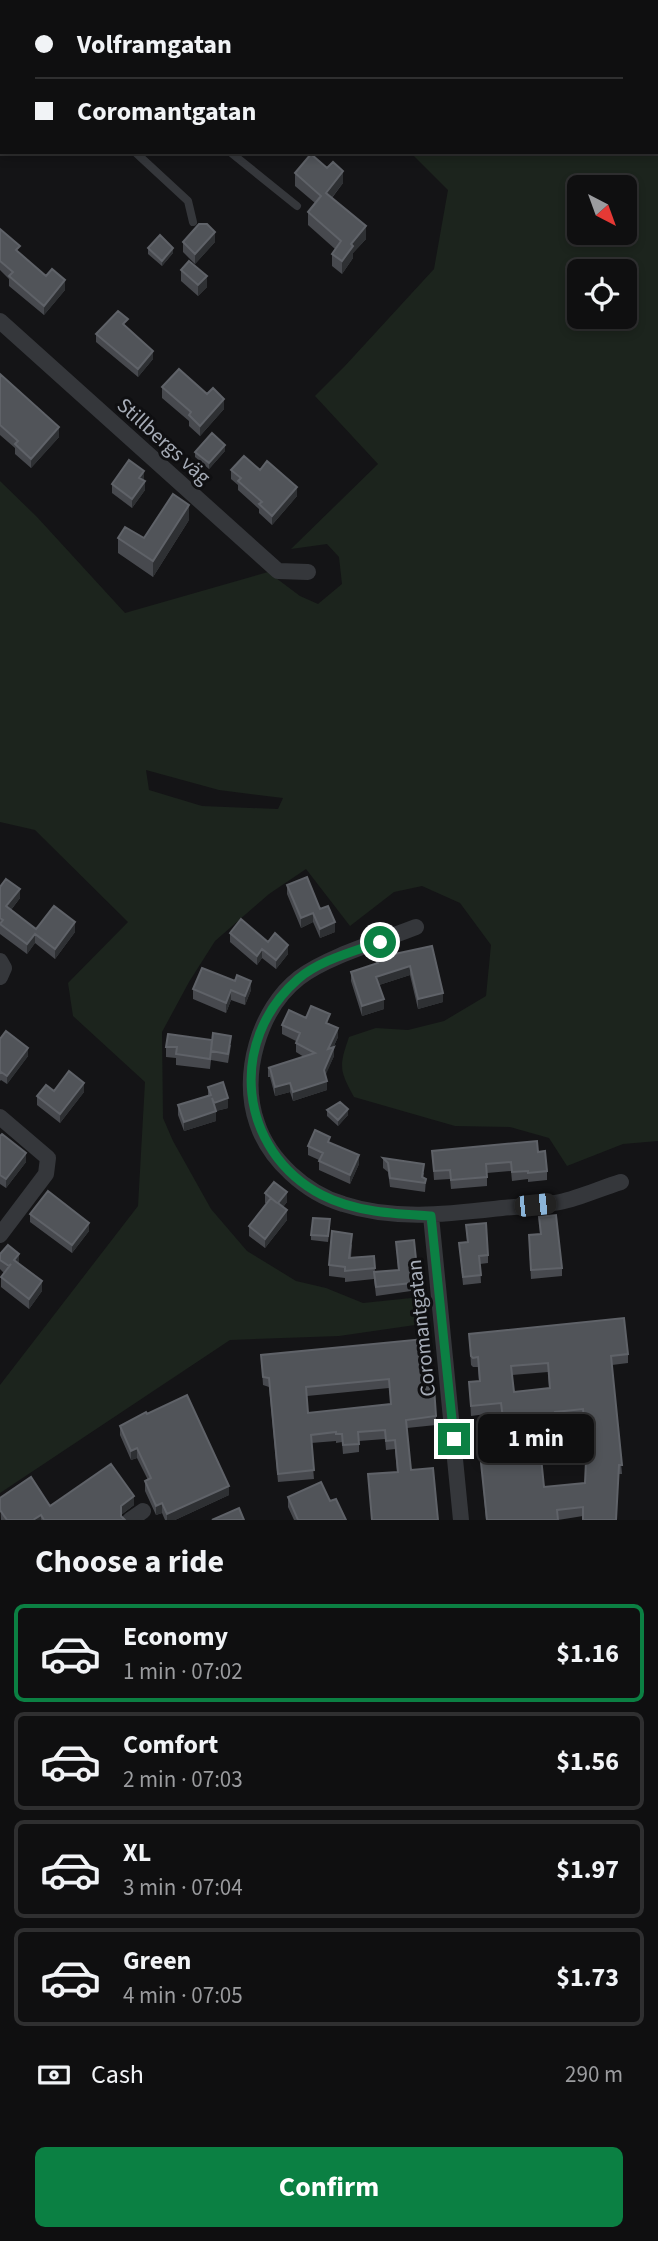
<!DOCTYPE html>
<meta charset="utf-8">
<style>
:root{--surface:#0f0f10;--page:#181819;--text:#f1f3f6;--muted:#9b9c9f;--line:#2f2f30;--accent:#0b8043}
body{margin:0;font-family:"Source Sans 3",sans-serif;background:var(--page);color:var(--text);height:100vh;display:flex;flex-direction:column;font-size:26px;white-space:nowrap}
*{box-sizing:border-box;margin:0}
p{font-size:23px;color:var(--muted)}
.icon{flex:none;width:38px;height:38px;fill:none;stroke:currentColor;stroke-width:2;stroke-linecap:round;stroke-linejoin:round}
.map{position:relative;height:1520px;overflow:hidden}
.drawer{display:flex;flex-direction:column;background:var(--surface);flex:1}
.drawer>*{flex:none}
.hud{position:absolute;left:0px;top:0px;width:658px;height:154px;box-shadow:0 4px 10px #0003,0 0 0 2px var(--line);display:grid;align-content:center;height:154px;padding:0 35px;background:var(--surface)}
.needle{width:46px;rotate:139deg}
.tools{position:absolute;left:567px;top:175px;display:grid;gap:14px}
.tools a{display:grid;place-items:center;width:70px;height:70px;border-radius:10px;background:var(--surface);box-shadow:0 4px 10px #0003,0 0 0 2px var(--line);font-size:35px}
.end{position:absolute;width:32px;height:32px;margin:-16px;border:9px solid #0b8043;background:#fff;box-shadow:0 0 0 4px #fff}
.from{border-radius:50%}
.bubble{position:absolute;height:49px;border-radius:10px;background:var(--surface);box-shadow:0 4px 10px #0003,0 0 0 2px var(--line);font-size:23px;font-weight:700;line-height:49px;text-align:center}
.car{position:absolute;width:21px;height:42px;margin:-21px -10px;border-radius:9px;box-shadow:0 0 5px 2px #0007;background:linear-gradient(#222 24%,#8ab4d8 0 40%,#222 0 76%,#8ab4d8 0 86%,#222 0)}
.hud b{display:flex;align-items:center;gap:24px;height:66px;font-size:26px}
.hud b+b{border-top:2px solid var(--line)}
.hud i{width:18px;height:18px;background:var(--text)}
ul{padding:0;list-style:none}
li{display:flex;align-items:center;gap:21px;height:98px;margin:0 14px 10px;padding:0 21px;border:4px solid var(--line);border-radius:10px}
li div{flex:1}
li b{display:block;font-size:26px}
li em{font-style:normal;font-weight:700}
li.on{border-color:var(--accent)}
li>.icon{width:63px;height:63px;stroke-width:1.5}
h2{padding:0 35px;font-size:32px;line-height:84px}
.pay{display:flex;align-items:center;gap:18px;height:77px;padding:0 35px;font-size:26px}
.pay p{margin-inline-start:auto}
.cta{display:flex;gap:14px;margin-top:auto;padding:14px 35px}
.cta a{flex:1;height:80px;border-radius:10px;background:var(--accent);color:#fff;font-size:28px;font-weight:700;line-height:80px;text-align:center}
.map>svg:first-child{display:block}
.green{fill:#1c241d;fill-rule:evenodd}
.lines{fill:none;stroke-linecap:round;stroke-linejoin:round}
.service{stroke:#35373b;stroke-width:8}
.minor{stroke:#35373b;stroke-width:16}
.tertiary{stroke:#35373b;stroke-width:21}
.wall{fill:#47494e;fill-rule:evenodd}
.shaded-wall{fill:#2e3033}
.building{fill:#515459;stroke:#5f6268;stroke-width:2;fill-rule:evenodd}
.route{stroke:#0b8043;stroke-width:9}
.labels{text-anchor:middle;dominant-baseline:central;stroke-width:6;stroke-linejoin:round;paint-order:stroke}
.street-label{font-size:21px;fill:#a6acb7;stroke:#0f0f11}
</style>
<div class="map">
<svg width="658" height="1520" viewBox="0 0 658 1520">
<rect width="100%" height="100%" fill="#141416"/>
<path class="green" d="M44 0H344L342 2H45Z
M658 0V1141L623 1144 567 1166 549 1138 510 1127 455 1126 354 1097C339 1070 339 1066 349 1037L376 1028 408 1030 444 1021 486 996 491 945 460 903 422 886 394 892 350 926 306 869 269 894 215 941 189 982 162 1032 163 1118 173 1141 211 1209 247 1251 296 1281 326 1288 363 1303 421 1297 422 1324 339 1336 230 1340 0 1493V1385L138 1206 145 1082 73 1016 68 983 128 922 35 830 0 822V481L37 517 125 613 268 572 300 596 318 604 342 584 339 557 327 544 291 549 378 464 315 396 344 367 434 269 448 190 410 152H656L655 2ZM579 187H625V233H579ZM579 271H625V317H579ZM146 770 219 790 283 798 278 809 202 806 149 790Z
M578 1442 579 1458 551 1460 550 1444Z"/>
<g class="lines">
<path class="service" d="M135 152 188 201 193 222
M230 152 297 206"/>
<path class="minor" d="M150 0V2
M0 321 278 571 308 572
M416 927C383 940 326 957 299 978 259 1009 240 1075 257 1123 269 1160 306 1193 343 1204 395 1221 449 1214 502 1208 521 1206 541 1206 560 1202 580 1198 601 1188 621 1182
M0 961 4 968 0 977
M0 1117 48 1158 46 1174 0 1235
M431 1216 461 1520
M130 1520 143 1511"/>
<path class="tertiary" d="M360 2 361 0
M0 121H2"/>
</g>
<path class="wall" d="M295 173 343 183 332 198 366 239 353 253V258L342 274 332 266V254L335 249 308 225V212L315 203 295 186Z
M0 229 20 254 46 276 65 290 44 315 9 286V279L0 270Z
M183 242H215L195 264 183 252Z
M148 248 173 253 162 266 148 254Z
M181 270 207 287 198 296 181 281Z
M127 328 153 359 138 377 96 342V334Z
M0 374 59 437 31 468 15 454V448L0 435Z
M162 387 224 409 200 436 189 426V421L162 398Z
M225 451 209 469 195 457V452Z
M231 470H260L297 496 272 525 259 513V509L238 490V485L231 479Z
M144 480 145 490 132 508 112 493V484Z
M189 520 153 577 118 553V538H144Z
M287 885 335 932 320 938 313 922 301 928 287 894Z
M0 887 20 898 11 910 36 929 75 932 55 959 35 943 27 954 0 934Z
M230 933 268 942 288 954 276 969 262 958 257 965 230 942Z
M432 946 443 1002 418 1009 410 975 379 985 384 1009 362 1016 351 981V972L376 964V958Z
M193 989 251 990 245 1005 231 1000 226 1013 193 999Z
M330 1023 329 1024 338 1037 333 1048 334 1056 325 1075 327 1090 293 1101 290 1092 275 1096 270 1077H268V1068L304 1057 296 1052V1041L282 1034V1025Z
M0 1039 28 1056 7 1084 1 1080 0 1081Z
M231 1045 228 1063 211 1060 210 1069 176 1065V1058L166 1057V1047Z
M208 1087 228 1108 216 1111V1121L184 1131 178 1115V1105L208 1096Z
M54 1091 84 1092 60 1123 37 1105V1096Z
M327 1110 348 1115 338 1126 327 1116Z
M0 1136 26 1162 6 1188 0 1184Z
M330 1142 359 1164 350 1184 319 1170V1160L308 1155V1146Z
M432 1151 538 1152 547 1171V1180L528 1182V1179L512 1181 511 1171 487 1173V1186L451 1189 450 1179 434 1180Z
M383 1158 424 1173 423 1178 426 1179 425 1192 390 1187 388 1172 383 1168Z
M265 1193 287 1202 283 1207 287 1220 265 1248 249 1236V1226L267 1204 265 1203Z
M30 1214 89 1231 72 1253 30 1222Z
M539 1217 562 1268V1276L531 1279 529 1244 540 1234Z
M330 1225 328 1242 311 1240V1235Z
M466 1225 488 1255V1263L480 1264 481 1283 463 1285 459 1243 467 1242Z
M396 1242 418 1278V1287L411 1288V1291L376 1296 374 1279 345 1282V1278L329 1276V1265L352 1244 351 1257 374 1256 375 1272 398 1270Z
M0 1254 19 1264 42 1291 29 1309 1 1287V1277L4 1273 0 1269Z
M469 1334 628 1354V1363L612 1365 622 1474H619L583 1516 558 1520H486L481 1463 544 1487 585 1483 587 1461 583 1418 556 1421V1433L522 1436V1440H518V1442L505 1443 501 1412 471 1416 469 1382 479 1381 478 1367H473L471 1365ZM548 1372 549 1388 514 1392 512 1375Z
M261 1355 429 1387 436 1416V1425L407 1428 411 1470 438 1520H372L368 1474 397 1472 395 1449 386 1450 385 1439 359 1441V1452L343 1454 342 1442 336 1443V1441L311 1443 314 1479 278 1482 269 1387 263 1385ZM389 1388 391 1404 308 1413 307 1396Z
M147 1414 229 1495 175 1520H165L162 1513 156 1515 145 1491V1481L148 1480 137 1458 131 1460 120 1435V1426Z
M288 1497 330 1501 346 1520H294L288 1507Z
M0 1498 50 1506 134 1505 121 1515V1516L125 1520H1Z"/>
<path class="shaded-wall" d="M0 0H14L9 2H2V5H0Z
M587 0H603L601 2H585Z
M343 171V183L326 205V193Z
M366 226V239L353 253V258L342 274V261L351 244Z
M215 232V242L195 264V254Z
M173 248V253L162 266V261Z
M207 276V287L198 296V285Z
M65 280V290L44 315V306Z
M153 351V359L138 377V369Z
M224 399V409L200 436V426Z
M59 427V437L31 468V459Z
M225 445V451L209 469V463Z
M144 471V480L139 487V478Z
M145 481V490L132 508V499Z
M297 487V496L272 525V516Z
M189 505V520L153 577V561Z
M20 889V898L6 916V906Z
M313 913V922L301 928V918Z
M75 922V932L55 959V949Z
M335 922V932L320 938V929Z
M35 934V943L27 954V944Z
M288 945V954L276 969V960Z
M262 949V958L257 965V956Z
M410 966V975L376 986V977Z
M251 981V990L245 1005V996Z
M231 990V1000L226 1013V1003Z
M443 993V1002L418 1009V999Z
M384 999V1009L362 1016V1006Z
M338 1028V1037L328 1058V1049Z
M334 1047V1056L324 1079V1070Z
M28 1048V1056L7 1084V1076Z
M327 1081V1090L293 1101V1092Z
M84 1083V1092L60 1123V1114Z
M290 1083V1092L275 1096V1087Z
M228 1098V1108L216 1111V1121L184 1131V1122L214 1103Z
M348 1109V1115L338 1126V1120Z
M26 1153V1162L6 1188V1179Z
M359 1155V1164L350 1184V1175Z
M287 1192V1202L278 1213V1203Z
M287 1210V1220L265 1248V1239Z
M89 1223V1231L72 1253V1245Z
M19 1254V1263L14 1260Z
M42 1281V1291L29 1309V1299Z
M137 1448V1458L131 1460V1451Z
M229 1486V1495L175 1520H167V1514Z
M134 1496V1505L121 1515V1506Z
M162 1503V1513L156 1515V1506Z
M41 1515V1520H33Z"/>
<path class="building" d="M197 0H221V2H198Z
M550 0H587L585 2H552Z
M311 154 327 168 333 162 343 171 326 193 366 226 351 244 353 246 342 261 332 254 341 241 308 212 321 196 295 173Z
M199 224H207L215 232 195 254 183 242Z
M0 229 20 246 16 250 46 276 52 269 65 280 44 306 9 276 13 272 0 261Z
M160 235 173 248 162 261 148 248Z
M189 261 207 276 198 285 181 270Z
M118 311 128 319 123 324 153 351 138 369 96 334Z
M179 369 207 394 213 388 224 399 200 426 189 415 191 412 162 387Z
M0 374 59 427 31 459 15 444 18 441 0 425Z
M212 433 225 445 209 463 195 452Z
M244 456 260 470 267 461 297 487 272 516 259 504 262 502 238 481 241 478 231 470Z
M129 460 144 471 139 478 145 481 132 499 112 484Z
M173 494 189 505 153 561 118 538 125 527 144 538Z
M307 877 320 909 328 906 335 922 320 929 313 913 301 918 287 885Z
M6 879 20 889 6 906 36 929 54 906 75 922 55 949 35 934 27 944 0 924 3 920 0 918V887Z
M241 919 268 942 275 933 288 945 276 960 262 949 257 956 230 933Z
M432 946 443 993 418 999 410 966 376 977 384 999 362 1006 351 972 378 963 376 958Z
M202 968 235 981 237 975 251 981 245 996 231 990 226 1003 193 989Z
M311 1006 330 1014 326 1023 338 1028 328 1049 334 1047 324 1070 327 1081 293 1092 290 1083 275 1087 270 1068H268L315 1053 296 1043 300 1033 282 1025 289 1010 306 1018Z
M6 1031 28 1048 7 1076 1 1072 0 1073V1039Z
M213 1033 231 1036 228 1054 211 1051Z
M168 1034 212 1040 210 1059 176 1054 177 1047H166Z
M69 1071 84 1083 60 1114 37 1096 46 1085 54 1091Z
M223 1082 228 1098 214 1103 212 1098 216 1111 184 1122 178 1105 211 1095 208 1087Z
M340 1102 348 1109 338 1120 327 1110Z
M315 1130 330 1137 328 1142 359 1155 350 1175 319 1161 323 1153 308 1146Z
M2 1134 26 1153 6 1179 0 1175V1136Z
M537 1141 538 1152 545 1151 547 1171 528 1173V1171L512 1172 511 1162 486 1164 487 1177 451 1180 450 1170 434 1171 432 1151Z
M383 1158 424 1164 422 1177 426 1179 425 1183 390 1178 388 1163Z
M274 1182 287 1192 278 1203 287 1210 265 1239 249 1226 271 1198 277 1203 265 1193Z
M48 1191 89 1223 72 1245 30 1214Z
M556 1215 562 1268 531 1270 529 1235 541 1234 539 1217Z
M313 1218 330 1219 328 1236 311 1235Z
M486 1223 488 1255 479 1256 481 1275 463 1277 459 1243 468 1242 466 1225Z
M332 1231 352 1234 349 1258 374 1256 375 1268 345 1271V1267L329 1265Z
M414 1240 418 1278 411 1279V1283L376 1287 374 1272 399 1270 396 1242Z
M8 1245 19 1254 14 1260 42 1281 29 1299 1 1277 11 1264 9 1266 0 1260V1254Z
M624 1318 628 1354 611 1356 622 1465H619L616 1520H583V1507L557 1510 558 1520H487L481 1463 541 1457 544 1487 585 1483 586 1461 588 1462 583 1409 555 1412 556 1423 521 1427 522 1430 518 1431V1432L505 1434 501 1403 471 1406 469 1382 480 1381 478 1357 473 1358 471 1356 469 1334ZM548 1363 550 1388 514 1392 511 1366Z
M424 1339 429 1387H434L436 1416 406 1420 411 1470 433 1468 438 1520H372L368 1474 398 1472 395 1440 386 1441 385 1430 358 1432 359 1444 343 1445 342 1434H336V1432L311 1435 314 1470 278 1474 269 1378 263 1377 261 1355ZM389 1379 391 1404 308 1413 306 1387Z
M187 1395 229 1486 167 1514 162 1503 156 1506 145 1481 151 1478 137 1448 131 1451 120 1426 146 1412 147 1414Z
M111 1464 134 1496 121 1506V1516L125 1520H44L41 1515 33 1520H7L0 1510V1498L31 1477 50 1506Z
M321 1482 330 1501 336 1499 346 1520H298L288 1497Z
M239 1508 244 1520H212Z"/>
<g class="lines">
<path class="route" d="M380 942C353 952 320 960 298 979 227 1041 238 1151 322 1195 355 1212 394 1214 431 1216L454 1439"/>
</g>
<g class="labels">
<g class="street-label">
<text transform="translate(164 441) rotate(42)">Stillbergs väg</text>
<text transform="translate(421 1328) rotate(-96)">Coromantgatan</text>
</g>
</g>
</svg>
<div class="tools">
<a><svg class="needle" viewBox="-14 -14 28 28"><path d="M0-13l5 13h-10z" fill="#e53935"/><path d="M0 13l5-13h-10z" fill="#9b9c9f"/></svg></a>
<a><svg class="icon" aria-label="locate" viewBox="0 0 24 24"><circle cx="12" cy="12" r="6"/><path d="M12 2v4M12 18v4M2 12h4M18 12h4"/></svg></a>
</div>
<i class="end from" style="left:380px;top:942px"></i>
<i class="end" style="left:454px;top:1439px"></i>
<div class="bubble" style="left:478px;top:1414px;width:116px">1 min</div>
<i class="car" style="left:535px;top:1205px;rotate:84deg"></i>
<div class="hud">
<b><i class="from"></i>Volframgatan</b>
<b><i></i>Coromantgatan</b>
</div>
</div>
<section class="drawer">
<h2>Choose a ride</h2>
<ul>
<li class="on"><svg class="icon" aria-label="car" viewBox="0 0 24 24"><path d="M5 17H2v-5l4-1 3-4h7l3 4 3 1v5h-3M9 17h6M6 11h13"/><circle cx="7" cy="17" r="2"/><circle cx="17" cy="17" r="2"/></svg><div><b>Economy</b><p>1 min · 07:02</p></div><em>$1.16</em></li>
<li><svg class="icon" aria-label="car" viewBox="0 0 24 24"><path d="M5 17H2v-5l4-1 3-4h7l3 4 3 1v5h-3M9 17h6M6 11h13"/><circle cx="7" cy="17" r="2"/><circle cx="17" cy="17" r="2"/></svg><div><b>Comfort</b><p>2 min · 07:03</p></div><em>$1.56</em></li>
<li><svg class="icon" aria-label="car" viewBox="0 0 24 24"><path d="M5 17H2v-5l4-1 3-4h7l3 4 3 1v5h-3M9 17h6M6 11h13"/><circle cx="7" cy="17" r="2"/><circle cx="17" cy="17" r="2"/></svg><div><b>XL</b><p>3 min · 07:04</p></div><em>$1.97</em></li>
<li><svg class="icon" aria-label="car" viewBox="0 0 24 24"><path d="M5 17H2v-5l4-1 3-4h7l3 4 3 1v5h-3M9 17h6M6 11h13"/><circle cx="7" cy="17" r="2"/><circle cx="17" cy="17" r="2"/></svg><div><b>Green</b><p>4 min · 07:05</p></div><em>$1.73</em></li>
</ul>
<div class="pay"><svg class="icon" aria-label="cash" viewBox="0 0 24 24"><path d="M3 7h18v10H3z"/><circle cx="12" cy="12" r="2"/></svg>Cash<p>290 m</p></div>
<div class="cta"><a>Confirm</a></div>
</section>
